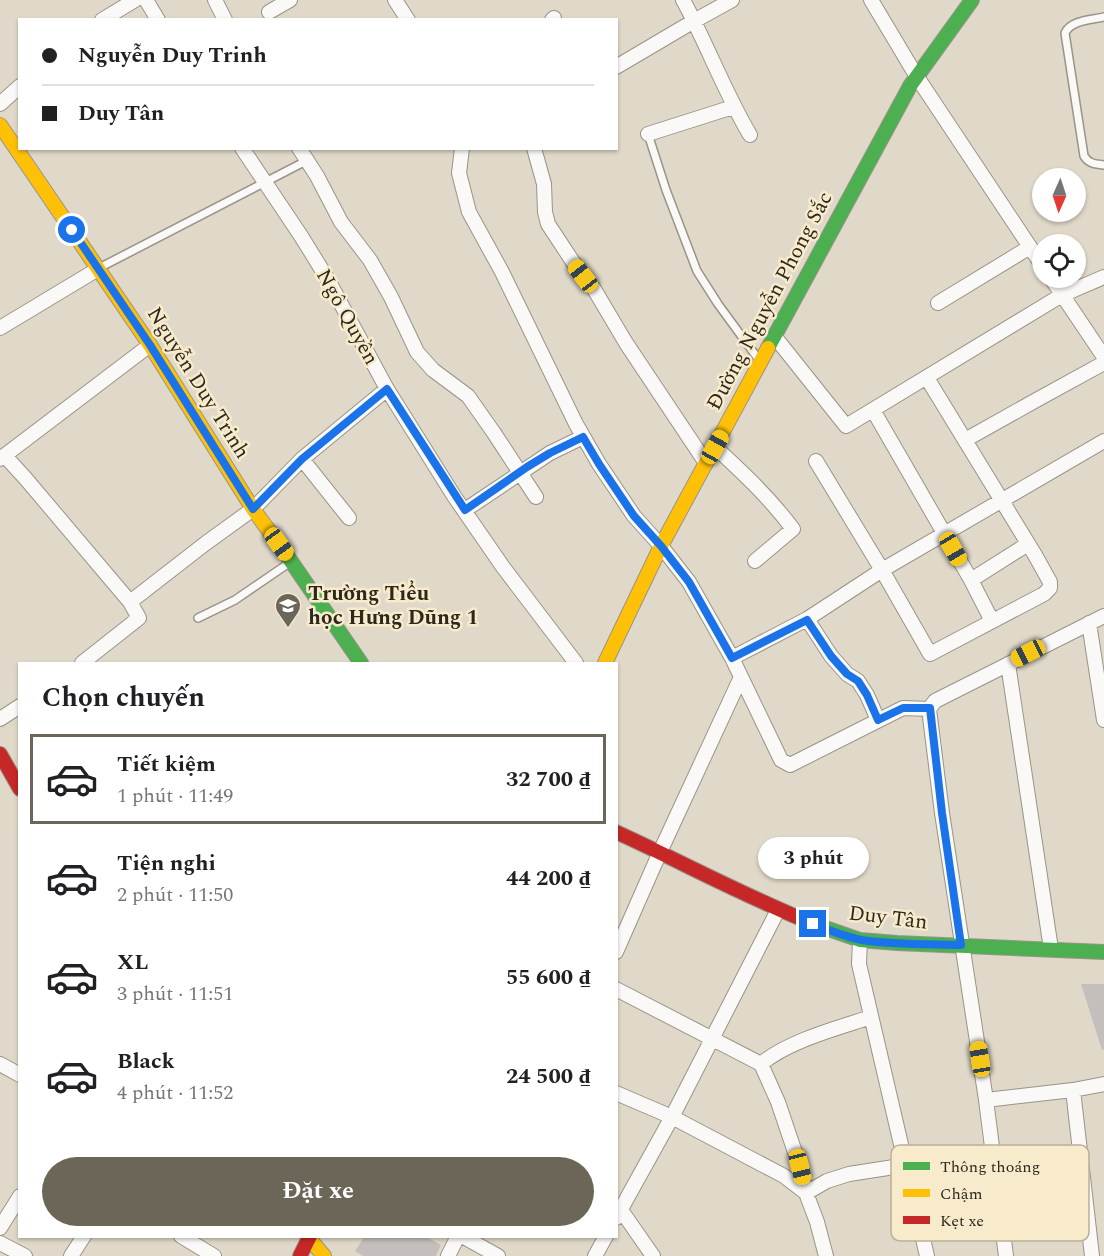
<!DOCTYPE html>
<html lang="vi">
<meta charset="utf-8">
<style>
:root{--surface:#fff;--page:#f2f2f2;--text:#202124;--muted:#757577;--line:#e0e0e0;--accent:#6c6659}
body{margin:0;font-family:Spectral,serif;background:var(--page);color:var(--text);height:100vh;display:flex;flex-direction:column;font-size:22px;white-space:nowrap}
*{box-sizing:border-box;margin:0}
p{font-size:20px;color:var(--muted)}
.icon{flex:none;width:33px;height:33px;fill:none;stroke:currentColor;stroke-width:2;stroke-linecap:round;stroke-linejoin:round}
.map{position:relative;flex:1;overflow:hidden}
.details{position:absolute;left:18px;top:662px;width:600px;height:576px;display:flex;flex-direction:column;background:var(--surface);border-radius:0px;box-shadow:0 2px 4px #0004}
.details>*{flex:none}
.top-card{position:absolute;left:18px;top:18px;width:600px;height:132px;border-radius:0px;box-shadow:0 2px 4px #0004;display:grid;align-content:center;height:132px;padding:0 24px;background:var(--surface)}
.needle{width:39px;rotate:183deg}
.controls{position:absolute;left:1032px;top:168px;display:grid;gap:12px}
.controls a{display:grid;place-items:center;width:54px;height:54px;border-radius:50%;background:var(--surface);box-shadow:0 2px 4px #0004;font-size:30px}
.end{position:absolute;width:27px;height:27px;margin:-14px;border:8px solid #1a73e8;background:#fff;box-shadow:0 0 0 3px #fff}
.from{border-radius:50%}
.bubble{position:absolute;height:42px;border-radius:21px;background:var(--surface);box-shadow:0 2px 4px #0004;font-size:20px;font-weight:700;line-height:42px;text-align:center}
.car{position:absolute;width:18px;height:36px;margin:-18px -9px;border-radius:8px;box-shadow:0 0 4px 2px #0007;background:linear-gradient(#f5c518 24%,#345 0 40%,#f5c518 0 76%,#345 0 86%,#f5c518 0)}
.top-card b{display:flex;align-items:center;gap:21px;height:57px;font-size:22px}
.top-card b+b{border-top:2px solid var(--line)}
.top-card i{width:15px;height:15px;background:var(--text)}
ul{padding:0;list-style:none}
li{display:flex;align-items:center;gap:18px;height:90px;margin:0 12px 9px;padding:0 12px;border:3px solid transparent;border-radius:0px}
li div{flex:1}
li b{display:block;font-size:22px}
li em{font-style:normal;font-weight:700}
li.current{border-color:var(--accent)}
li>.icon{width:54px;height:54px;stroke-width:1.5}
h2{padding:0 24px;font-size:27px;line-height:72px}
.button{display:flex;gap:12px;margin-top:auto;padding:12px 24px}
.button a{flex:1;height:69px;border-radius:36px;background:var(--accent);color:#fff;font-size:24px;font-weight:700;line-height:69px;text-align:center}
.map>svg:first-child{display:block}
.building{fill:#c4bfbd}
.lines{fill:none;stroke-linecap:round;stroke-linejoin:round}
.lane-casing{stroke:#999488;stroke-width:10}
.street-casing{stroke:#999488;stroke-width:16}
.fast-casing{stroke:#999488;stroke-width:16}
.slow-casing{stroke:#999488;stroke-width:16}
.jam-casing{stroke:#999488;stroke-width:16}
.lane{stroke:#faf9f7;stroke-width:7}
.street{stroke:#faf9f7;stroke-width:14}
.fast{stroke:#4caf50;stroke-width:14}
.slow{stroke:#ffc107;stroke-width:14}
.jam{stroke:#c62828;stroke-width:14}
.route{stroke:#1a73e8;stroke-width:8}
.labels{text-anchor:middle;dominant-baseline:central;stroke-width:5;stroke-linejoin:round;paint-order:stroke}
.street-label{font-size:21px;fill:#2d281d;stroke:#f7ebcc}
.poi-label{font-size:21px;font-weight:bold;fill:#2d281d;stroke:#f7ebcc;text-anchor:start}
.key{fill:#f7ebcc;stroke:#bab098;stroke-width:1.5}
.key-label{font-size:16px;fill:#2d281d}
</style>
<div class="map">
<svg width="1104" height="1256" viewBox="0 0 1104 1256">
<rect width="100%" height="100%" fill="#e0d9c9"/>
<path class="building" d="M1081 984H1104V1049L1102 1050Z
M365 1236H425L441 1245 436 1256H363L355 1251Z"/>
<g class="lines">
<defs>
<path id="lane" d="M1104 17C1091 20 1071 20 1065 33L1084 156C1089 164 1095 164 1104 165
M648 134 666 190 697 271 718 304 759 360
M101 267 306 161
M198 618 235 600 289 563"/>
<path id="street" d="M146 0 158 20
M215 0 225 20
M395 0 408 20
M683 0C707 44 724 91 750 135
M871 0 917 77 1042 265
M269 12 290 0
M102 20 135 0
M552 20 554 18
M616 67 694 21 732 0
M0 104 20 86
M648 134 733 107
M242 148 301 236 327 278 387 389 454 496 503 567 576 663
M299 148 317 176 341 222 370 260 391 297 417 352 433 370 468 396 494 433 536 497
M462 148 459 173 469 212 502 272 576 424 599 464 634 516 661 546 689 582 732 658 781 760 790 765 903 708 929 709
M534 148 544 184 545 212 548 224 573 262 594 289 626 343 706 463
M1051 278 1104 357
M938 303 1030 247
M0 328 98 269
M775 337 846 426 1062 295 1104 277
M873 410 971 580 992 621
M965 440 1040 398 1104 363
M715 447C744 474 769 497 793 529L755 561
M5 456 26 479 130 602 139 618 82 663
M0 459 150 345
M302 459 349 518
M816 461 882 570 930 654 1044 594 1050 588V582L1035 555 927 378
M465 510 550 453 583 437
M971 580 1028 544
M130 602 206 543 253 509 302 459 387 389
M807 619 831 656 847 674 858 681 867 695 878 720
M1089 623 1104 720
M732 658 807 619 882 570 1104 441
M1008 664 1051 949
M0 719 20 706
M860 940 859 964 927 1256
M616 952 660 852 741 677
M616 989 761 1064 778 1102 800 1167 806 1193 827 1181 849 1174 907 1165
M0 1064 20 1075
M761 1064C788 1041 838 1028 871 1017
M1073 1090 1092 1256
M616 1093 672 1117 784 1176 806 1193 817 1222 826 1256
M986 1100 1073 1090 1104 1084
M616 1208 621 1210 653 1256
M616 1218 672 1117 778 910
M0 1228 20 1196
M181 1236 214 1256
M462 1236 498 1256
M0 1243 25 1256
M71 1256 84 1236
M448 1256 458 1236
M595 1256 606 1236
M1006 1256 986 1100 942 813 929 709 935 701 1104 616"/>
<path id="fast" d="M768 348 910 86 972 0
M286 554 361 663
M814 924 860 940 897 943 1104 952"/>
<path id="slow" d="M0 125 150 345 253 509 286 554
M605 663 661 546 768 348
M307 1236 324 1256"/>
<path id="jam" d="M0 754 20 789
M616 832C682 862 746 897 814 924
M300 1256 310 1236"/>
</defs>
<use href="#lane" class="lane-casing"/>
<use href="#street" class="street-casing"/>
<use href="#fast" class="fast-casing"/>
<use href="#slow" class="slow-casing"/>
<use href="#jam" class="jam-casing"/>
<use href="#lane" class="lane"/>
<use href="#street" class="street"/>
<use href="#fast" class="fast"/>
<use href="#slow" class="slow"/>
<use href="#jam" class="jam"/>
</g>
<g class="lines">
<path class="route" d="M72 230 150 345 253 509 302 459 387 389 465 510 527 467 550 453 583 437 599 464 634 516 661 546 689 582 732 658 807 620 831 656 847 674 858 681 867 695 878 720 903 708H930L942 813 961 945C928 944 895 945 862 940 846 937 829 930 813 924"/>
</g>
<defs>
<symbol id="school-pin" viewBox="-11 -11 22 30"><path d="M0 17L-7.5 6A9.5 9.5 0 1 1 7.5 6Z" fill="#6c6659" stroke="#f7ebcc"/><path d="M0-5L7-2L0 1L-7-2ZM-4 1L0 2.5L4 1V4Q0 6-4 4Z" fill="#fff"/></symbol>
</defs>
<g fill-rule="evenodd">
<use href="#school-pin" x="273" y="591" width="30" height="40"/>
</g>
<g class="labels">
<g class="street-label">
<text transform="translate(770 301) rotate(-62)">Đường Nguyễn Phong Sắc</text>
<text transform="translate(347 317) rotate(61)">Ngô Quyền</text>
<text transform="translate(198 383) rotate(58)">Nguyễn Duy Trinh</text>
<text transform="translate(888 918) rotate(7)">Duy Tân</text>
</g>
<g class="poi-label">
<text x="308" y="594">Trường Tiểu<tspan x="308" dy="24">học Hưng Dũng 1</tspan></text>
</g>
</g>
<rect x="891" y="1145" width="198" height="96" rx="9" class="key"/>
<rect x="903" y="1162" width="27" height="8" fill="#4caf50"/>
<rect x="903" y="1189" width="27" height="8" fill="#ffc107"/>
<rect x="903" y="1216" width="27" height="8" fill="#c62828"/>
<g class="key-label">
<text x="940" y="1172">Thông thoáng</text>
<text x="940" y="1199">Chậm</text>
<text x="940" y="1226">Kẹt xe</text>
</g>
</svg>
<div class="controls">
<a><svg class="needle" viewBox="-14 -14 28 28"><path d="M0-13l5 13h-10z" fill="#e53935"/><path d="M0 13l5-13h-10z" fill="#757577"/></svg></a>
<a><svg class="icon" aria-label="locate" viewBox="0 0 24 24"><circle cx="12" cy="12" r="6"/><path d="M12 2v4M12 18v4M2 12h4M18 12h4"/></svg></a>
</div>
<i class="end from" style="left:72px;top:230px"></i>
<i class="end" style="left:813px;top:924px"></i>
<div class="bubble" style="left:758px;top:837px;width:111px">3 phút</div>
<i class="car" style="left:583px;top:276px;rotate:322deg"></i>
<i class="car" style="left:715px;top:447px;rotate:29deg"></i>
<i class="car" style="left:279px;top:544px;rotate:144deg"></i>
<i class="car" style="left:953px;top:549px;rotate:150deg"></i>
<i class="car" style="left:1028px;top:653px;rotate:243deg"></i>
<i class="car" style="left:980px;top:1059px;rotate:351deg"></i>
<i class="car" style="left:800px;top:1167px;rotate:166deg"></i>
<div class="top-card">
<b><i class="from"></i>Nguyễn Duy Trinh</b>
<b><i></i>Duy Tân</b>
</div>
<section class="details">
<h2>Chọn chuyến</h2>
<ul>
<li class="current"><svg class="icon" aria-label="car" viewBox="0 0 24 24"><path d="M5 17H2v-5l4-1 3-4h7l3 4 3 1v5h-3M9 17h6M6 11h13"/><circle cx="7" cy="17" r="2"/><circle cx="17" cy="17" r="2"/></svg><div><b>Tiết kiệm</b><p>1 phút · 11:49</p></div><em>32 700 ₫</em></li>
<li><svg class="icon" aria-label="car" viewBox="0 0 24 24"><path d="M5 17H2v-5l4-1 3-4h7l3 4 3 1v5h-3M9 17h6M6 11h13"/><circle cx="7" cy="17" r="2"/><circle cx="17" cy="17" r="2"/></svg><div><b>Tiện nghi</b><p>2 phút · 11:50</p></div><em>44 200 ₫</em></li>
<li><svg class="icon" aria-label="car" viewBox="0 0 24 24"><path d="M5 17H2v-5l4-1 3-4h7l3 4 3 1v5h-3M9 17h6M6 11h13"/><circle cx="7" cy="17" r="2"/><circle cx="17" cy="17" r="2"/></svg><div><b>XL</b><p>3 phút · 11:51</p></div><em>55 600 ₫</em></li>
<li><svg class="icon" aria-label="car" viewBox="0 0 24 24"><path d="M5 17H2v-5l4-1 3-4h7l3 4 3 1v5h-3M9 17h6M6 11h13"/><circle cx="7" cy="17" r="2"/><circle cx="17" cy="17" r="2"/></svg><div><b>Black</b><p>4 phút · 11:52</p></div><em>24 500 ₫</em></li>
</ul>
<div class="button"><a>Đặt xe</a></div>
</section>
</div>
